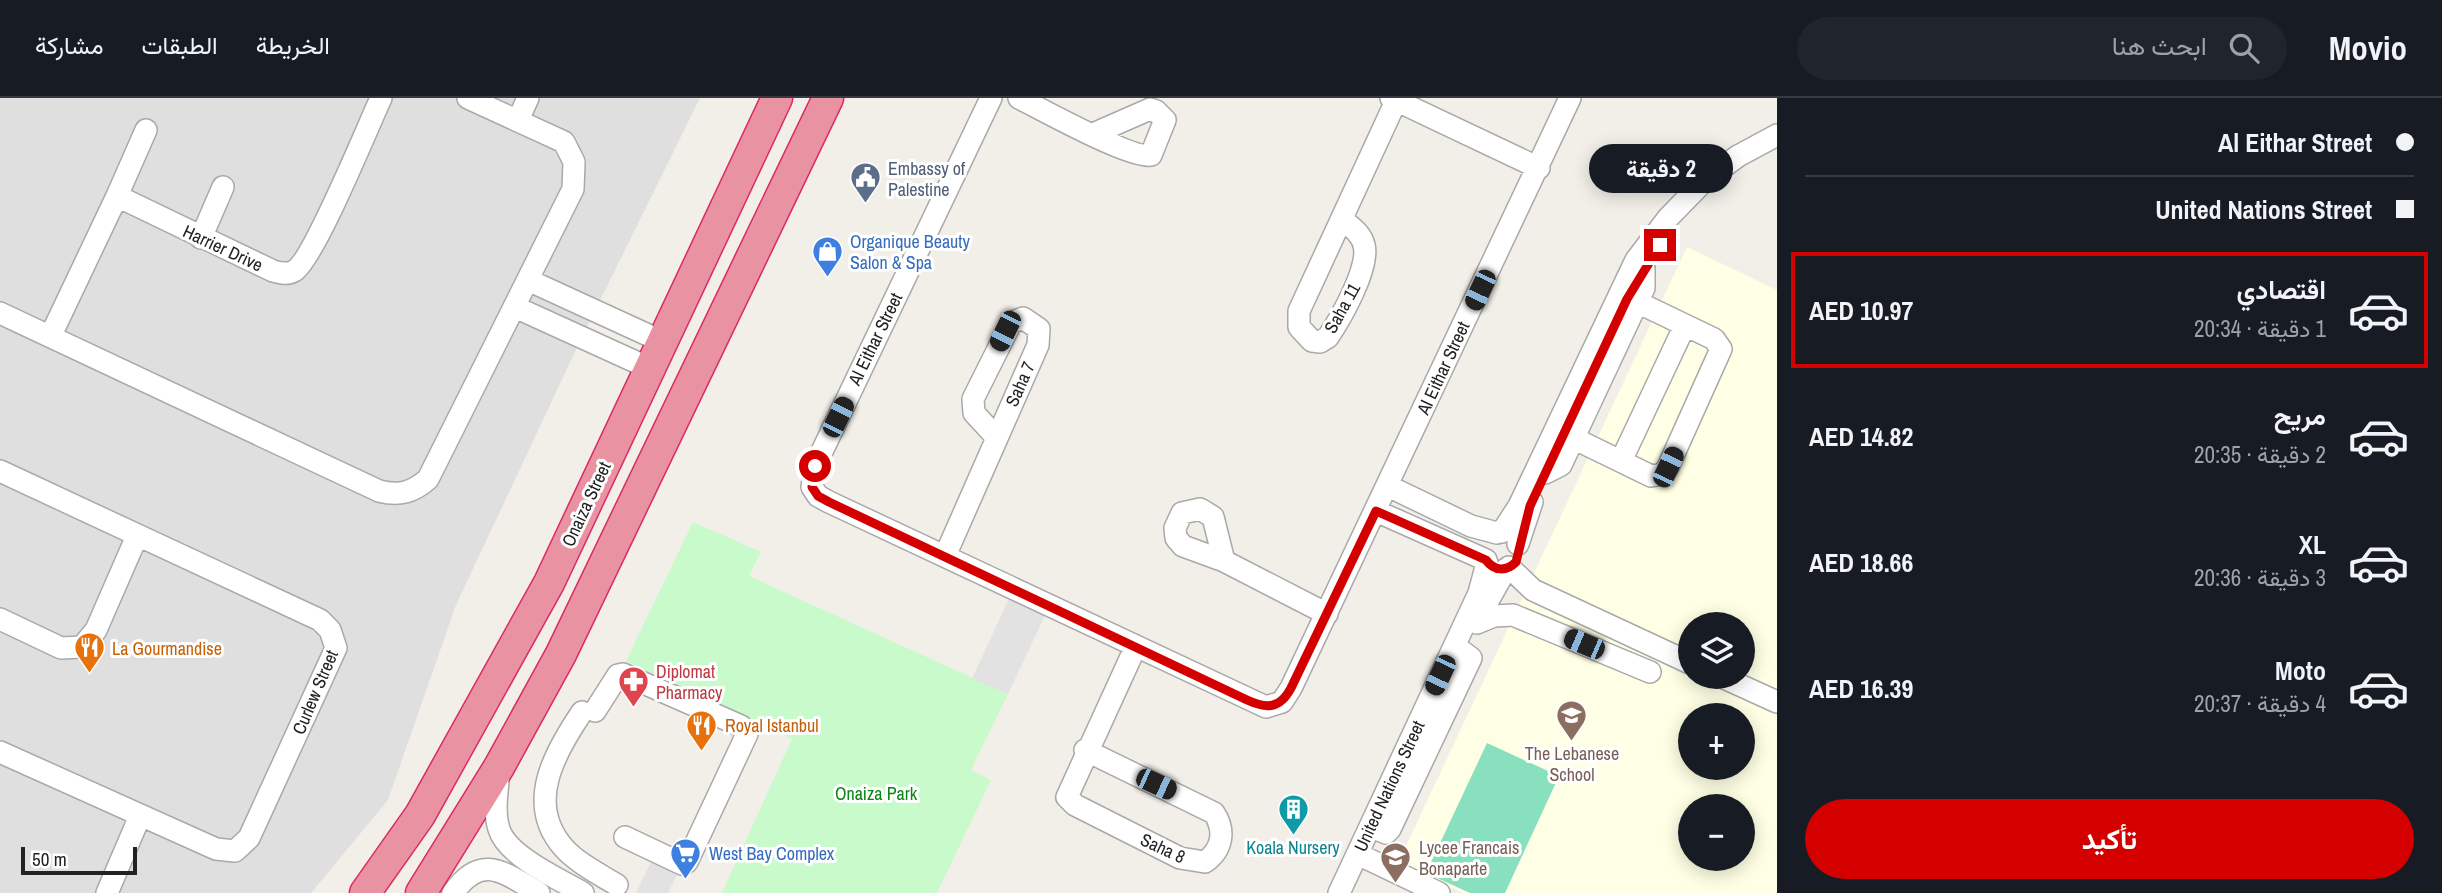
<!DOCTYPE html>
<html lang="ar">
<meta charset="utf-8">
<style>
:root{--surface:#171b24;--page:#20242c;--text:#f1f3f6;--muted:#9ea1a6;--line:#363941;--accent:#d40000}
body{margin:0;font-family:"Archivo Narrow",Vazirmatn,sans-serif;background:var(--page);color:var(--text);direction:rtl;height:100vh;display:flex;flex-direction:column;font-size:26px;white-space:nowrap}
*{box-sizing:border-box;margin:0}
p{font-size:23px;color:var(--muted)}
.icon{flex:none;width:38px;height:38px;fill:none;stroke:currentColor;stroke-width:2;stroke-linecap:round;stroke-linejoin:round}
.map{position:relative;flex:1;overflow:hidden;direction:ltr}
.drawer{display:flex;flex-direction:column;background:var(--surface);width:665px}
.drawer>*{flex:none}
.hud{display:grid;align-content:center;height:154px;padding:0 28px;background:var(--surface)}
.tools{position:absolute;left:1678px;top:514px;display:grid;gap:14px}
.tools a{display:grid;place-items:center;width:77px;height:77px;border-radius:50%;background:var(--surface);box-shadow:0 4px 18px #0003;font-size:35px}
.scale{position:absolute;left:21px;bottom:18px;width:116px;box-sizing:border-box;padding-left:7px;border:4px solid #222;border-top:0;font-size:19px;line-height:24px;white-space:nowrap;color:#222;-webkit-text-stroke:5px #fff;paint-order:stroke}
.end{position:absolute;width:32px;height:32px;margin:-16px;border:9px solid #d40000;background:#fff;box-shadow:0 0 0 4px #fff}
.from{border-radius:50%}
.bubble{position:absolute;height:49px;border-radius:24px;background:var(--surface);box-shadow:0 4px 18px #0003;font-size:23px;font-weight:700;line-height:49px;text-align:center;direction:rtl}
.car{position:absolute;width:21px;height:42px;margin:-21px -10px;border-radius:9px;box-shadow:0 0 5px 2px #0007;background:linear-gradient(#222 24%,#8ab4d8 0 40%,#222 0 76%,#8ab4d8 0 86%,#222 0)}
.hud b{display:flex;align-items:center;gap:24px;height:66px;font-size:26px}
.hud b+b{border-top:2px solid var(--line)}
.hud i{width:18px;height:18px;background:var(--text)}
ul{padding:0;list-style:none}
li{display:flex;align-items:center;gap:21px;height:116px;margin:0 14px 10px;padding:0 14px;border:4px solid transparent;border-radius:0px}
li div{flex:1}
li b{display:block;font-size:26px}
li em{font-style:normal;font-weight:700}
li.selected{border-color:var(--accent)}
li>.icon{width:63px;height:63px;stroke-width:1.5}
.button{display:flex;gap:14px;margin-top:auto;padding:14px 28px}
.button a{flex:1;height:80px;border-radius:42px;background:var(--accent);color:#fff;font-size:28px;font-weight:700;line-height:80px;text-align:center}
header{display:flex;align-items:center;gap:42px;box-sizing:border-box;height:98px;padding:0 35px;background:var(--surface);border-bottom:2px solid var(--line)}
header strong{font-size:33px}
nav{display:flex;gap:38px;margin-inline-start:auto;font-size:24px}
.search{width:490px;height:63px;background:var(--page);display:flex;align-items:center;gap:18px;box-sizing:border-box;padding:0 24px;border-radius:38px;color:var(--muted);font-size:26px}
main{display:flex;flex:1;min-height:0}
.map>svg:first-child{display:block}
.residential{fill:#e0dfdf}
.education{fill:#ffffe5;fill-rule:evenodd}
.park{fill:#c8facc}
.pitch{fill:#88e0be}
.parking{fill:#e2e2e2}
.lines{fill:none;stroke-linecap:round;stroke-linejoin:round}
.minor-casing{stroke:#a9a9a9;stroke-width:24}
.highway-casing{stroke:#dc2a67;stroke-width:33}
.minor{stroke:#fff;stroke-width:21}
.highway{stroke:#e892a2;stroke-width:30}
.route{stroke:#d40000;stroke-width:9}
.labels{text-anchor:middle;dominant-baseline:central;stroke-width:6;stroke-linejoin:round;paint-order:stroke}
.service-label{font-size:18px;fill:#4e5e75;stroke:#fff;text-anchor:start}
.shop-label{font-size:18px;fill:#366cbe;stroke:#fff;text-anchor:start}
.street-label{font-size:18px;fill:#222;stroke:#fff}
.food-label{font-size:18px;fill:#c56008;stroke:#fff;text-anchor:start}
.health-label{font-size:18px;fill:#be3a42;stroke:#fff;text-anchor:start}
.education-label{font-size:18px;fill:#785e54;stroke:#fff}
.park-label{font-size:18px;fill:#0c8416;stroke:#fff}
.culture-label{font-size:18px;fill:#0d838f;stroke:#fff}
</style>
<header>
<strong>Movio</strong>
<div class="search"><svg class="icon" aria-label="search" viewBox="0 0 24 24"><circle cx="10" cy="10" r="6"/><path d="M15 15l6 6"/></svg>ابحث هنا</div>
<nav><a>الخريطة</a><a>الطبقات</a><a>مشاركة</a></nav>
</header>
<main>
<section class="drawer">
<div class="hud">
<b><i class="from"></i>Al Eithar Street</b>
<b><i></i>United Nations Street</b>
</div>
<ul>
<li class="selected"><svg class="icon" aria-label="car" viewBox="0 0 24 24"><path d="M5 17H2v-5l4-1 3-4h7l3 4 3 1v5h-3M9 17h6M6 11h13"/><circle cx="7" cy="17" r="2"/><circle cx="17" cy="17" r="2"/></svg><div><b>اقتصادي</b><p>1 دقيقة · 20:34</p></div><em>AED 10.97</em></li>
<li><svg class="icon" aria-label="car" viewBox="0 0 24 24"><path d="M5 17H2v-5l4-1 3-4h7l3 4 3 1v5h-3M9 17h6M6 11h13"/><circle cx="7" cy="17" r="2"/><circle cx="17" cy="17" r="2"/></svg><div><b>مريح</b><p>2 دقيقة · 20:35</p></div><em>AED 14.82</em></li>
<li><svg class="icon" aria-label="car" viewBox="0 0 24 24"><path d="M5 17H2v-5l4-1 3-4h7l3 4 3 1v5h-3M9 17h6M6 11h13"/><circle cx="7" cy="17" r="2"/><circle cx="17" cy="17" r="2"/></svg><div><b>XL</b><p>3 دقيقة · 20:36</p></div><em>AED 18.66</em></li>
<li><svg class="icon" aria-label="car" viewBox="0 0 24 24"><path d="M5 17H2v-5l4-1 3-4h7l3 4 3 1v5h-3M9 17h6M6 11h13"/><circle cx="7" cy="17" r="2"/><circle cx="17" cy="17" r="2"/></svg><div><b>Moto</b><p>4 دقيقة · 20:37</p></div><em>AED 16.39</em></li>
</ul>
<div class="button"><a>تأكيد</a></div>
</section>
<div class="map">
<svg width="1777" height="795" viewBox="0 0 1777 795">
<rect width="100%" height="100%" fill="#f2efe9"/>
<path class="residential" d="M0 0H700L582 239 456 507 388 702 311 795H0Z"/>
<path class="education" d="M1687 149 1777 192V795H1463L1398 765ZM1690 527H1743V579H1690ZM1690 618H1743V670H1690ZM1690 709H1743V761H1690Z"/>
<path class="park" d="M693 424 761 454 749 478 1008 596 971 672 991 682 937 795H722L792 641 626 563Z"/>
<path class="pitch" d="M1487 645 1559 678 1505 795H1470L1426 775Z"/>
<path class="parking" d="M1010 498 1046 515 1008 596 972 581Z
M653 760 679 773 668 795H636Z"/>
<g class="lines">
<defs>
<path id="minor" d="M991 0 815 368 812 389 818 398 829 404 1266 609 1282 604 1291 590 1570 0
M1019 0C1041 11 1133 62 1151 57L1165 22 1156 13 1150 11 1093 36
M1391 0 1539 70
M518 22 528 0
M117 98 146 32
M1343 122C1351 129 1361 135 1364 147 1370 169 1341 220 1328 239L1320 244 1312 243 1299 229V213L1396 3
M201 140 223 89
M528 182 661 243
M515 209 649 270
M0 215 379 393C399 398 412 395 428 381L573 91 574 64 564 44 468 0
M51 237 117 98 273 173C280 175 287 177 294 173 313 163 368 28 381 0
M1573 340 1651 378 1663 376 1668 369 1721 251 1714 241 1637 204
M1621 363 1685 227
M0 373 320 522 330 532 336 550 249 740 235 753 216 751 0 654
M1545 375 1561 367 1644 190V170
M1388 388 1471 428 1497 435
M1376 413 1486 462
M1502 434 1519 408 1636 162 1668 120 1704 83 1738 58 1777 37
M1518 446 1532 404
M945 458 1038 247 1039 231 1023 220 1011 225 973 301 974 315 997 340
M1224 463 1213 419 1200 411 1182 415 1175 430 1176 440 1183 448 1224 463 1327 516
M1509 469 1533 492 1690 565
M1485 508 1506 471
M0 521 61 550 82 549 96 532 137 438
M1477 525 1494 518 1513 517 1650 574
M1722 579 1777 604
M595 613 618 577 623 576 741 628 747 636 687 764 682 766 625 739
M582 614C555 654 525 705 563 749 577 765 599 776 617 787
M1085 652 1214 715C1226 733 1222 752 1205 764L1180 760 1075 707 1067 699 1135 550
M499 671C498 690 493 713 499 731 507 758 559 781 583 795
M1379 732 1386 735 1390 731 1471 560 1463 554
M1366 760 1439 795
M107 795 140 718
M453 795C482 754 504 775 539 795
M1339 795 1479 495 1487 465"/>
<path id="highway" d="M365 795 420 717 549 485 777 0
M421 795 499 669 561 556 828 0"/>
</defs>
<use href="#minor" class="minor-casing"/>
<use href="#highway" class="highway-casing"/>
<use href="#minor" class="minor"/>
<use href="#highway" class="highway"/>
</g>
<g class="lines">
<path class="route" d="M815 368 812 389 818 398 829 404 1247 602C1267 611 1280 611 1291 590L1376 413 1486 462C1494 473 1506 474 1516 464L1530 408 1627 201 1660 147"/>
</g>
<defs>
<symbol id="civic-pin" viewBox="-11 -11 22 30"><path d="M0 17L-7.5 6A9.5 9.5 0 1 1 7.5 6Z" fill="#5c6f8a" stroke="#fff"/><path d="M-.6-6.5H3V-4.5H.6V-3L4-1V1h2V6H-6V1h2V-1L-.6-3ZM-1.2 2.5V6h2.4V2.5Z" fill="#fff"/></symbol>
<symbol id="shop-pin" viewBox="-11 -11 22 30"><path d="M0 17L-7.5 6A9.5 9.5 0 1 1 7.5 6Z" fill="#3f7fe0" stroke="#fff"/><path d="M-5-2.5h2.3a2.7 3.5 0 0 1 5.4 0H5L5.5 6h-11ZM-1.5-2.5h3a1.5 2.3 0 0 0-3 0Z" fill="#fff"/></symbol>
<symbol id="restaurant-pin" viewBox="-11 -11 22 30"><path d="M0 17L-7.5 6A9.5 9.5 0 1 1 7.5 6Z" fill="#e8710a" stroke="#fff"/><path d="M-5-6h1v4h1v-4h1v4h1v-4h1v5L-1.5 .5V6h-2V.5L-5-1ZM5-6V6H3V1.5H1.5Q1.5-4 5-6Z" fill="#fff"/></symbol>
<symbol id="pharmacy-pin" viewBox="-11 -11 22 30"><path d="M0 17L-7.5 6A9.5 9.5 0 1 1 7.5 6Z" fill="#e0444e" stroke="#fff"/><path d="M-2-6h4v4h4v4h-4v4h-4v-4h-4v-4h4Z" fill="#fff"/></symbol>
<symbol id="school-pin" viewBox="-11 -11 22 30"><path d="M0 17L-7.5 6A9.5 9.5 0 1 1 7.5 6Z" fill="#8d6e63" stroke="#fff"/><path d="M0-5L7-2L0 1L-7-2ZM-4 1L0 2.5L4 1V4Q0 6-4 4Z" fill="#fff"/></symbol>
<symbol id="building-pin" viewBox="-11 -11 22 30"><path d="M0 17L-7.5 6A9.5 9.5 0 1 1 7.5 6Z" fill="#0f9aa8" stroke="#fff"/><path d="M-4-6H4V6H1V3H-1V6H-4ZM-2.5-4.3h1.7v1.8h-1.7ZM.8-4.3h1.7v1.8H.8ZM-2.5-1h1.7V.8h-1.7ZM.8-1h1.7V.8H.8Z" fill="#fff"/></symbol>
<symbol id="supermarket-pin" viewBox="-11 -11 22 30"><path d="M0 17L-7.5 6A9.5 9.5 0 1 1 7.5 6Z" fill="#3f7fe0" stroke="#fff"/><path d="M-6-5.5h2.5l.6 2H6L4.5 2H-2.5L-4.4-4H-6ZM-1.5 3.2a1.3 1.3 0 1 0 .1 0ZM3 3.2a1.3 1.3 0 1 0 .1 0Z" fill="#fff"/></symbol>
</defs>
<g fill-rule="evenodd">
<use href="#civic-pin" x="848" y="62" width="35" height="47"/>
<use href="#shop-pin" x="810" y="136" width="35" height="47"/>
<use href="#restaurant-pin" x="72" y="532" width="35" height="47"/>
<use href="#pharmacy-pin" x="616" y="566" width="35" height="47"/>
<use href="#school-pin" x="1554" y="600" width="35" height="47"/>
<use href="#restaurant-pin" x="684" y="610" width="35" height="47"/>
<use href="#building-pin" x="1276" y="694" width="35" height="47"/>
<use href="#supermarket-pin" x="668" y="738" width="35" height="47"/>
<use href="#school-pin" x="1378" y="742" width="35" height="47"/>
</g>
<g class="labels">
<g class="service-label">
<text x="888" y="70">Embassy of<tspan x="888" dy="21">Palestine</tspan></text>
</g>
<g class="shop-label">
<text x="850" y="143">Organique Beauty<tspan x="850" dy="21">Salon &amp; Spa</tspan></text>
<text x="709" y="755">West Bay Complex</text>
</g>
<g class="street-label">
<text transform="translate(223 150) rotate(25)">Harrier Drive</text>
<text transform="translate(1342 210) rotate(-61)">Saha 11</text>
<text transform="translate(875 241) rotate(-64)">Al Eithar Street</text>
<text transform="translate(1443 270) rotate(-65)">Al Eithar Street</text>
<text transform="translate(1020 286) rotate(-66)">Saha 7</text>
<text transform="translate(586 406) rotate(-65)">Onaiza Street</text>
<text transform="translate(315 594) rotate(-67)">Curlew Street</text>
<text transform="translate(1389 688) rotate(-65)">United Nations Street</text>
<text transform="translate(1163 750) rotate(25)">Saha 8</text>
</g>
<g class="food-label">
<text x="112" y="550">La Gourmandise</text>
<text x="725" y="627">Royal Istanbul</text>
</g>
<g class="health-label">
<text x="656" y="573">Diplomat<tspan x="656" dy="21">Pharmacy</tspan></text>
</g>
<g class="education-label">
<text x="1572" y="655">The Lebanese<tspan x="1572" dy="21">School</tspan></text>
<text x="1419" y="749" text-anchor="start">Lycee Francais<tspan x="1419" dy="21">Bonaparte</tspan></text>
</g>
<g class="park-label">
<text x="876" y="695">Onaiza Park</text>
</g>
<g class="culture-label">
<text x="1293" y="749">Koala Nursery</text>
</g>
</g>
</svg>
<div class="tools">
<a><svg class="icon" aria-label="layers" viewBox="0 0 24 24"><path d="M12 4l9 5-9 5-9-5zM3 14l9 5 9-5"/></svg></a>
<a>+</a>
<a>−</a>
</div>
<div class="scale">50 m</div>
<i class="end from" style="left:815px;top:368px"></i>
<i class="end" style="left:1660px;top:147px"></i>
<div class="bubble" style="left:1589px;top:46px;width:144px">2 دقيقة</div>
<i class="car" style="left:1480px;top:192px;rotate:205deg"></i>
<i class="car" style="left:1005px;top:233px;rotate:206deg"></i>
<i class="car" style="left:838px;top:319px;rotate:26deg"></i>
<i class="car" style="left:1668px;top:369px;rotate:25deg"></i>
<i class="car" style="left:1584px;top:546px;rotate:293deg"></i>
<i class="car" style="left:1440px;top:577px;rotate:205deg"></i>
<i class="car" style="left:1156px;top:686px;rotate:115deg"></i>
</div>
</main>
